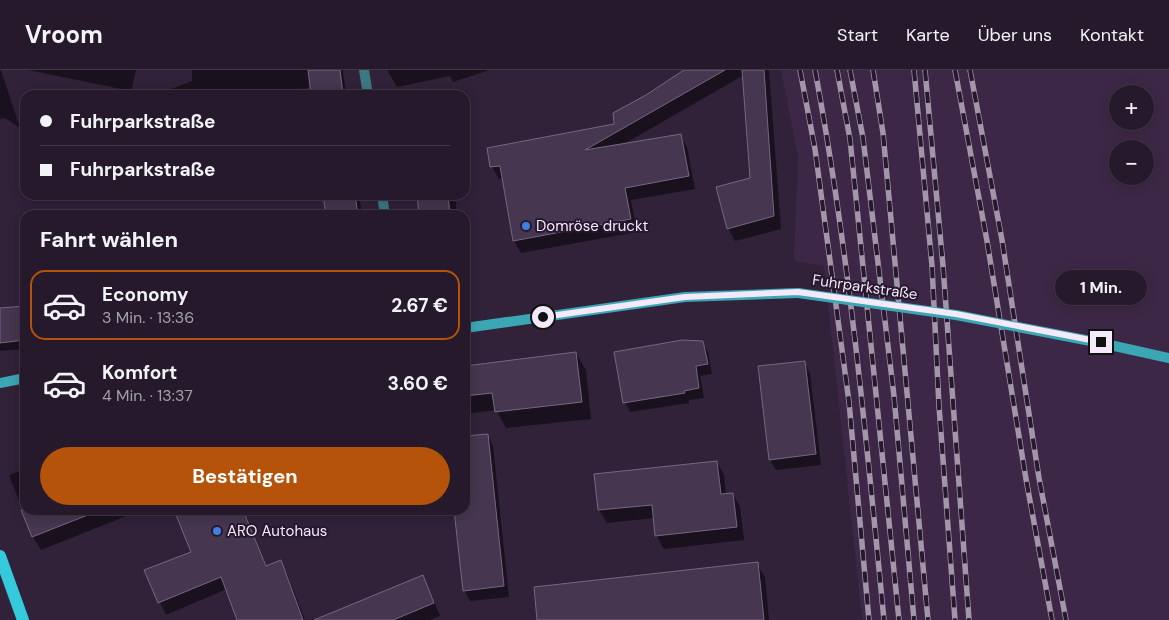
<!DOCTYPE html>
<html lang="de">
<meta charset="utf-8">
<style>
:root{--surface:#25192b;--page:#2d2233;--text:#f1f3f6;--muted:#a3a0a9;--line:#423847;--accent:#b45309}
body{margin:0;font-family:"DM Sans",sans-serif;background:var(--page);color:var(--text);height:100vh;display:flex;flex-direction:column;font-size:19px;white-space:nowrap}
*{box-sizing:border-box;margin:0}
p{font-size:16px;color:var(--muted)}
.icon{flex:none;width:28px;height:28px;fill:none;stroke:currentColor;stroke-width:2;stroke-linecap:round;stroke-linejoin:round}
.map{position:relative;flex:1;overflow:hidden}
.drawer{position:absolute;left:20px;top:140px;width:450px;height:305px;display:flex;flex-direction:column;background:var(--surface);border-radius:15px;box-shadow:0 2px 12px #0003,0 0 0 1px var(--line)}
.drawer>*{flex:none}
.top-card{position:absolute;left:20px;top:20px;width:450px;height:110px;border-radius:15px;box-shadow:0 2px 12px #0003,0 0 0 1px var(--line);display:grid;align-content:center;height:110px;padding:0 20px;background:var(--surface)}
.buttons{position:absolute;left:1109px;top:15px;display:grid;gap:10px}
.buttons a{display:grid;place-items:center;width:45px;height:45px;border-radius:50%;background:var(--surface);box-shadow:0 2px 12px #0003,0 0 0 1px var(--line);font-size:25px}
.end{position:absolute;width:22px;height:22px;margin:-11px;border:6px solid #f3e9f9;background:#111;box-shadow:0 0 0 2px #111}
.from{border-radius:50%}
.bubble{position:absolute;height:35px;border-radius:18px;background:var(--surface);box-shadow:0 2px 12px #0003,0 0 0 1px var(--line);font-size:16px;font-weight:700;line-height:35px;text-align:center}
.top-card b{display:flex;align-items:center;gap:18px;height:48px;font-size:19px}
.top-card b+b{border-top:1px solid var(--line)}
.top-card i{width:12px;height:12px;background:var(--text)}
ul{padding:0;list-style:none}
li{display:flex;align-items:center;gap:15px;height:70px;margin:0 10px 8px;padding:0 10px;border:2px solid transparent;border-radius:15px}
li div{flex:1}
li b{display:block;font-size:19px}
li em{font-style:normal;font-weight:700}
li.active{border-color:var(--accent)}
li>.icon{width:45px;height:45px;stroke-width:1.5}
h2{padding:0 20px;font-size:22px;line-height:60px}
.primary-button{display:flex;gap:10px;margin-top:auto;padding:10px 20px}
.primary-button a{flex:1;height:58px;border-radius:30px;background:var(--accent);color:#fff;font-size:20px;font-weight:700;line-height:58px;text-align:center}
header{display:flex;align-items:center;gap:30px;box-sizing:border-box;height:70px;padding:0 25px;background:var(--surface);border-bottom:1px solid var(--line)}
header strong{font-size:24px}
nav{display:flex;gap:28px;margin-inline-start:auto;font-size:18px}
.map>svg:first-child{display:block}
.built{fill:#3c2846;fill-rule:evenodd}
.shadow{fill:#0007}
.building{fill:#46364f;stroke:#786682}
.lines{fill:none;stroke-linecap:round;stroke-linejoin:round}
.street{stroke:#3c7881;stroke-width:10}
.secondary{stroke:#3ba6b4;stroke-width:10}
.primary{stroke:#34c9db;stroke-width:12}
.rail-casing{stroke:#a396a9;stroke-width:5.5}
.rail{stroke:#27182f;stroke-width:4;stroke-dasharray:11;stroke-linecap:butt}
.secondary-bridge{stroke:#3ba6b4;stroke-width:10}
.route{stroke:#f3e9f9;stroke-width:6}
.shop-dot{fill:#3f7fe0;stroke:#27182f;stroke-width:2}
.labels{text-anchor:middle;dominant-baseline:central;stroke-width:4;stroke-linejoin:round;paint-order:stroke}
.poi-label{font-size:15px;fill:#f3e9f9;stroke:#27182f;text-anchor:start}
.street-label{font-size:15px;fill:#f3e9f9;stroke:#27182f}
</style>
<header>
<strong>Vroom</strong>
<nav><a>Start</a><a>Karte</a><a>Über uns</a><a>Kontakt</a></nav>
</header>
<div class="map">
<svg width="1169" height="550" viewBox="0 0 1169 550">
<rect width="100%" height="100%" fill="#312139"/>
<path class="built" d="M781 0H1169V550H862L824 196 794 191 798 86ZM1118 24H1145V51H1118ZM1118 79H1145V106H1118Z"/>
<path class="shadow" d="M0 0H1L20 58 5 48 0 49Z
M28 0H136L131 21Z
M192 0H343L346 25H312L311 18 264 21 204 22 205 25H168L166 21 192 11Z
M387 0H490L453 12 450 6 397 17Z
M687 0H769L781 159 735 171 728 158 752 109 744 5 624 74 680 65 687 77 695 119 631 130 637 162 521 183 514 171 503 108 499 109 492 97 615 55 646 26Z
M88 125H97L91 129Z
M324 125H359L362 145H327Z
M418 125H455L457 145H420Z
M25 237V279L0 281V239Z
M702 272 708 282 712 304 700 306 704 328 689 330V333L630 342 625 332Z
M576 283 586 300 591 349 506 358 496 340 465 344V288L471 296Z
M804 292 810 303 821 395 776 400 770 390Z
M487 365 493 375 509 527 470 531 464 520 455 440H465V367Z
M717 392 724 405 726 425 733 424 740 437 744 470 664 479 656 465 654 448 607 453 599 440 596 405Z
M25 399V440H139V441L41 480 33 467 9 405Z
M175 440H244L267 497 280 492 287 504 305 550H238L227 519 166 545 145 500 193 483Z
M757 494 765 507 769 550H538Z
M422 507 429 519 440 546 430 550H316Z"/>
<path class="building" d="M308 0H340L343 25H311Z
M684 0H725L585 80 681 64 689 106 625 118 631 149 513 171 500 96 490 97 487 78 614 54 613 43 646 25Z
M742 0H764L774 146 727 159 716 117 750 108Z
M323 125H355L358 145H326Z
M417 125H448L450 145H419Z
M25 236V270L0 273V238Z
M682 270 703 271 708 294 696 296 699 318 684 321 685 323 623 333 614 282Z
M576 282 582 332 495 342 492 323 465 326V296Z
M805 291 816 384 769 390 758 296Z
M488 364 504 516 463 521 454 440H465V366Z
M717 391 721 424 733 423 737 457 655 466 652 435 598 440 594 404Z
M21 440H98V441L32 467Z
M174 440H243L266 496 281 490 303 550H237L221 507 158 533 144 500 191 482Z
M758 492 764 550H537L534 517Z
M423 505 434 533 393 550H314Z"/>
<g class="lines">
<path class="street" d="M364 0 368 25
M382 125 385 145"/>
<path class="secondary" d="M465 258 685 227 798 223
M1101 273 1169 288
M0 313 25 308"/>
<path class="primary" d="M0 486 23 550"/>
<defs>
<path id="rail" d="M800 0 815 79 849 332 869 550
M815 0C849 182 866 366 884 550
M837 0 850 69 899 550
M850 0 863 68 894 326 914 550
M873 0 883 63 928 550
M914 0 932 196 939 336 955 550
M925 0 943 196 969 550
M955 0 987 171 1026 409 1052 550
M970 0 1002 170 1039 408 1066 550"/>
</defs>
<use href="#rail" class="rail-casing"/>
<use href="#rail" class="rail"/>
<path class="secondary-bridge" d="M798 223 956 245 1101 273"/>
</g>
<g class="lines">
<path class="route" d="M543 247 685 227 798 222 956 244 1101 272"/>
</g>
<g class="shop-dot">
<circle cx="526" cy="156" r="5"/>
<circle cx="217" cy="461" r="5"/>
</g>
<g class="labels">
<g class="poi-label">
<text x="536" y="156">Domröse druckt</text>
<text x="227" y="461">ARO Autohaus</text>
</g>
<g class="street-label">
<text transform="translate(865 217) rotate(8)">Fuhrparkstraße</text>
</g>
</g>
</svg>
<div class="buttons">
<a>+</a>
<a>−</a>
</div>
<i class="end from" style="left:543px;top:247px"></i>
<i class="end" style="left:1101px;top:272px"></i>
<div class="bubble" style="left:1055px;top:200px;width:92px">1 Min.</div>
<div class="top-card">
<b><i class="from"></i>Fuhrparkstraße</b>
<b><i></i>Fuhrparkstraße</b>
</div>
<section class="drawer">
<h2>Fahrt wählen</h2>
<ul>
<li class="active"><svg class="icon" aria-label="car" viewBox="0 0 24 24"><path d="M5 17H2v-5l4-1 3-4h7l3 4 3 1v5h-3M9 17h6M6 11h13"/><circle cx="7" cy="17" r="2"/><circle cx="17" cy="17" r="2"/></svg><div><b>Economy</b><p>3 Min. · 13:36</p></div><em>2.67 €</em></li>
<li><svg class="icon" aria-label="car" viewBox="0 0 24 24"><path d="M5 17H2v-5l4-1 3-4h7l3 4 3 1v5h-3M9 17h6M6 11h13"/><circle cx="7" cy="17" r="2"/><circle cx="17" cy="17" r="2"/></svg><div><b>Komfort</b><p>4 Min. · 13:37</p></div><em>3.60 €</em></li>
</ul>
<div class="primary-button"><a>Bestätigen</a></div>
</section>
</div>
